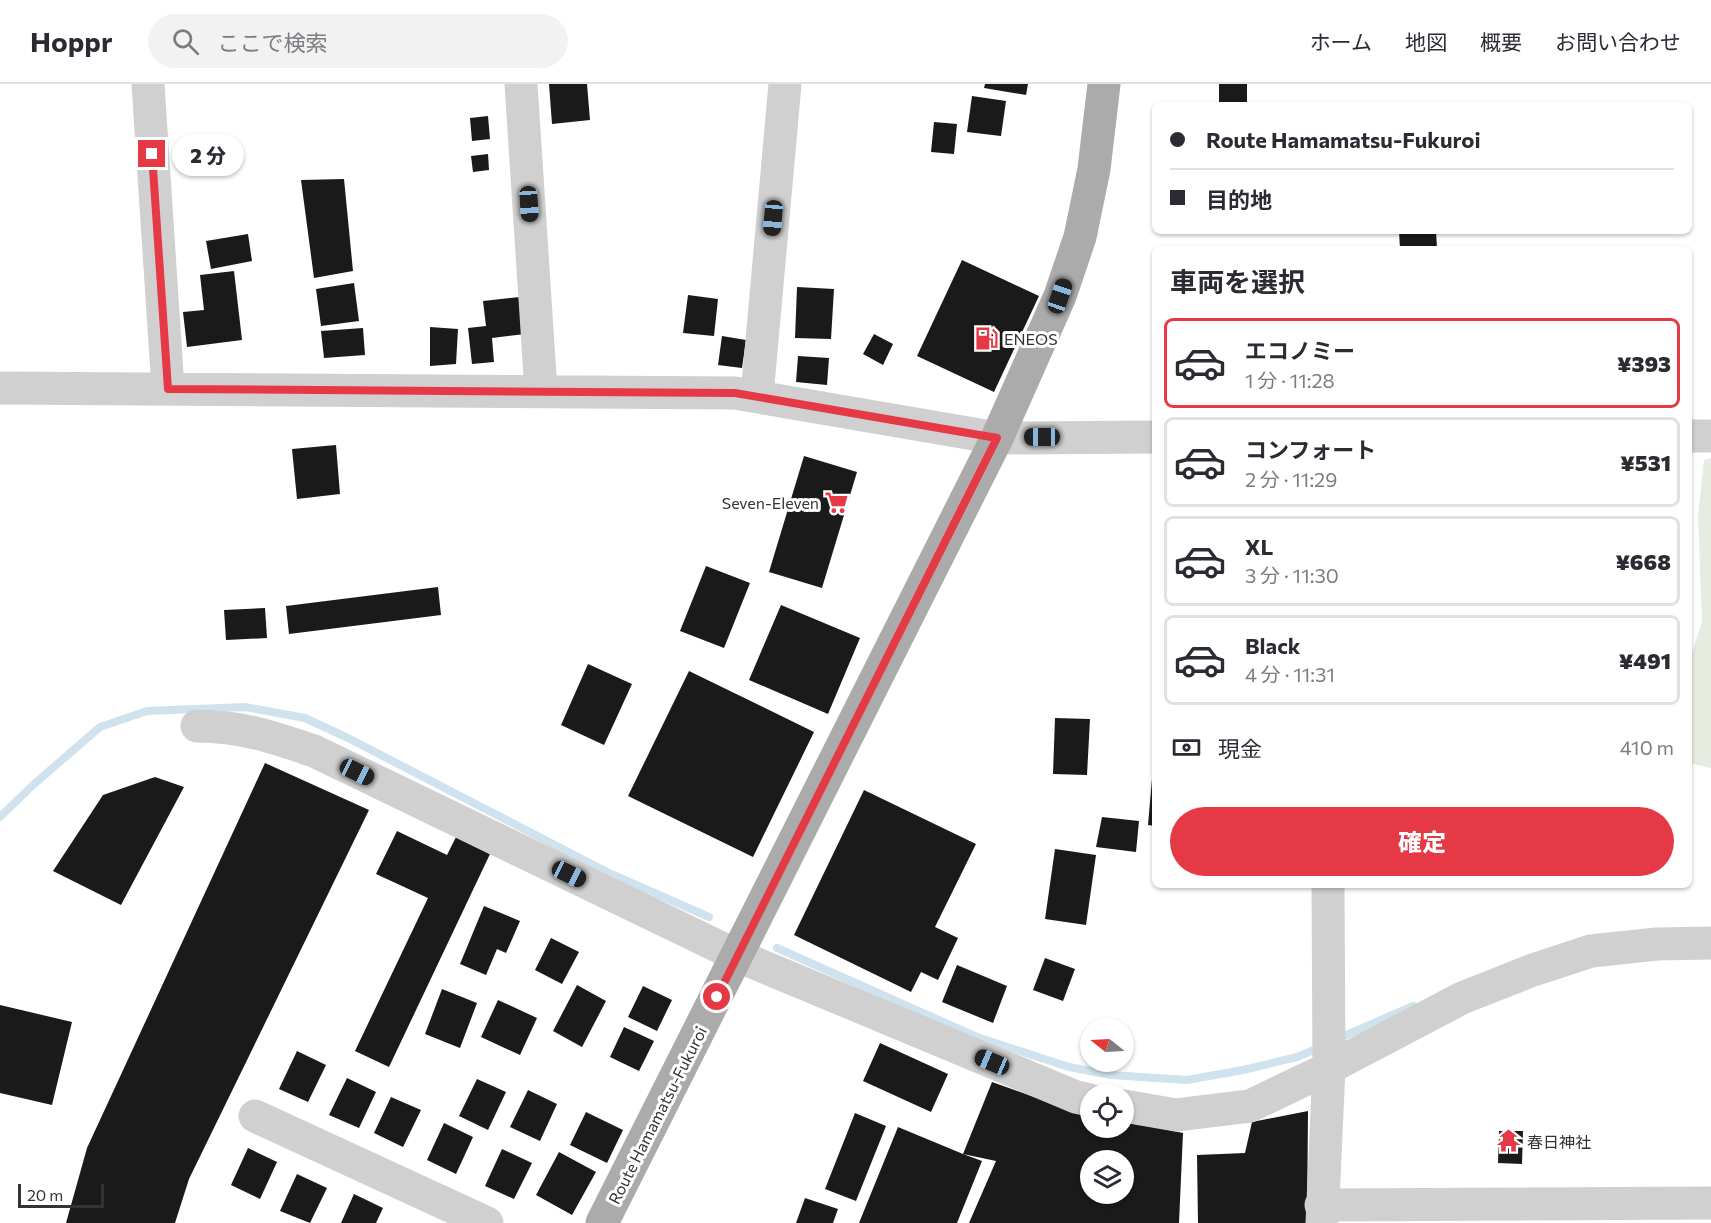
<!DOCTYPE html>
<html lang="ja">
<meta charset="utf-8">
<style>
:root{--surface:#fff;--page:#f2f2f3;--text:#2b2b33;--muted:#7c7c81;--line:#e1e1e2;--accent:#e63946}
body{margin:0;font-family:Commissioner,"Noto Sans JP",sans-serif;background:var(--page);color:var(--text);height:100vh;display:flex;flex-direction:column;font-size:22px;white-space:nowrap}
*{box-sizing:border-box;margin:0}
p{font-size:20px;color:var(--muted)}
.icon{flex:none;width:33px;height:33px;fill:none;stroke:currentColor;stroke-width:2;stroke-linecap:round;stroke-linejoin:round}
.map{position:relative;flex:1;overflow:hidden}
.details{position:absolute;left:1152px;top:162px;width:540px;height:642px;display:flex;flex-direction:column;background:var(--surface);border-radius:9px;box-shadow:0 2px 4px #0004}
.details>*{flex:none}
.hud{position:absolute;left:1152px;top:18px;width:540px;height:132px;border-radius:9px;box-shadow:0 2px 4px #0004;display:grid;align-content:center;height:132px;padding:0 18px;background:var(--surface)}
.needle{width:39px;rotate:288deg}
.buttons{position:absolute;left:1080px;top:934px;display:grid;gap:12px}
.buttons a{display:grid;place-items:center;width:54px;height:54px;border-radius:50%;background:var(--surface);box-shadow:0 2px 4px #0004;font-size:30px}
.scale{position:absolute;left:18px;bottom:15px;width:86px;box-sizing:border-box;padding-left:6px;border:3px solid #333;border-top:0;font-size:16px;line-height:21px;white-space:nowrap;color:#333;-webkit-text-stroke:4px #fff;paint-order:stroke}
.end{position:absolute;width:27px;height:27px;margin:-14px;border:8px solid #e63946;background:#fff;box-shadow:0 0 0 3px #fff}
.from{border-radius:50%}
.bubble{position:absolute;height:42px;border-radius:21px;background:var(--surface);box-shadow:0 2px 4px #0004;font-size:20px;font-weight:800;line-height:42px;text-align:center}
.car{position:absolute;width:18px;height:36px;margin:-18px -9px;border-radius:8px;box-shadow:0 0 4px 2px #0007;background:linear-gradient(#222 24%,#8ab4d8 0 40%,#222 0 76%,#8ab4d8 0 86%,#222 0)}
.hud b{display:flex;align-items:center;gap:21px;height:57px;font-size:22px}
.hud b+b{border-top:2px solid var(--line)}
.hud i{width:15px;height:15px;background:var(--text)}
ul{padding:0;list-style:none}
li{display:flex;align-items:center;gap:18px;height:90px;margin:0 12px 9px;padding:0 6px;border:3px solid var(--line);border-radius:9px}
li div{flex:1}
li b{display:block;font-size:22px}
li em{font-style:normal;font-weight:800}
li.current{border-color:var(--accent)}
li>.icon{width:54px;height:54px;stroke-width:1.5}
h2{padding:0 18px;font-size:27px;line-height:72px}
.pay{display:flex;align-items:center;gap:15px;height:66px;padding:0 18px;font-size:22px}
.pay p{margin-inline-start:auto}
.primary-button{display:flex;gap:12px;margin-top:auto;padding:12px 18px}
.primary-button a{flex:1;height:69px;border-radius:36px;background:var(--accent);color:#fff;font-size:24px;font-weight:800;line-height:69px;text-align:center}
header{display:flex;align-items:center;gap:36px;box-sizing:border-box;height:84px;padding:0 30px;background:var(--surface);border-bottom:2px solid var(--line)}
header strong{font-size:28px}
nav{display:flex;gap:33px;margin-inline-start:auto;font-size:21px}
.search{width:420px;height:54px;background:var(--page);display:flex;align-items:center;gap:15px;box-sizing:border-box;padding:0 21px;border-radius:33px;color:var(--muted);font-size:22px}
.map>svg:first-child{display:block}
.green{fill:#e6ecdf}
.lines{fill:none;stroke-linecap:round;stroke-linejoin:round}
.stream{stroke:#cfe2ee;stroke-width:8}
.building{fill:#1a1a1a;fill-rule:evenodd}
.minor{stroke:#d0d0d0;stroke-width:33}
.major{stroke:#ababab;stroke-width:33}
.route{stroke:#e63946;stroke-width:8}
.labels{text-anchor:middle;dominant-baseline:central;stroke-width:6;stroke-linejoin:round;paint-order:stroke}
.poi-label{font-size:16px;fill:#333;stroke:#fff;text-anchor:start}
.street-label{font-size:16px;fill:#333;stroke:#fff}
</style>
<header>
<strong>Hoppr</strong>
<div class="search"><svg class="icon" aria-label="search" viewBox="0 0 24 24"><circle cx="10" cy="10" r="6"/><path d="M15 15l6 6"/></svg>ここで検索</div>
<nav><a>ホーム</a><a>地図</a><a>概要</a><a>お問い合わせ</a></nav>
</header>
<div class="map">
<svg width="1711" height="1139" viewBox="0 0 1711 1139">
<rect width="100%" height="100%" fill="#fff"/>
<path class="green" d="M1711 374V684L1689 679V579L1702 537 1698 432 1704 376Z"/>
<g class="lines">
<path class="stream" d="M0 733 33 701 100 643 147 627 245 623 305 634 348 654 609 789 709 833
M777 864 977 953 1069 983 1111 991 1187 996 1243 986 1297 973 1323 962
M1337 955 1413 922"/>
</g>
<path class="building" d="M549 0H587L590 36 552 40Z
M985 0H1028L1026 11 984 4Z
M1219 0H1247V21H1219Z
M972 12 1006 17 1001 52 967 48Z
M488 32 490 55 472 57 470 34Z
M934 38 957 40 954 70 931 68Z
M488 70 489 86 473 88 471 72Z
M344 95 353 187 314 194 301 96Z
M1399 147H1436L1437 164 1400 165Z
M248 150 252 177 211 185 206 157Z
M962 176 1039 212 994 308 917 272Z
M234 187 242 256 187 263 183 228 204 226 200 191Z
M354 199 359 237 321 242 316 205Z
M797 203 834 205 831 255 795 254Z
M688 211 718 215 714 252 683 249Z
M520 213 525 250 492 254 494 278 472 280 468 244 486 242 483 217Z
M430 243 458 245 456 280 430 282Z
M363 244 365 271 324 274 321 247Z
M874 250 893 260 883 281 863 270Z
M722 252 746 256 742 284 718 281Z
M798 272 829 274 827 301 796 298Z
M336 361 340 410 297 415 292 365Z
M804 372 857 388 822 504 769 488Z
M706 482 750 499 724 564 680 547Z
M438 503 441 531 289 550 286 522Z
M781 521 860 554 828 630 749 596Z
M265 524 267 554 226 556 224 526Z
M588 580 632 600 604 661 561 641Z
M689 587 814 648 753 773 628 712Z
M1055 634 1090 635 1087 691 1053 690Z
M265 679 369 726 189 1095 175 1139H66L87 1064Z
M155 693 184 703 121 821 53 787 103 711Z
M1152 695 1155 696V742L1148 741Z
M864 706 976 760 935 843 958 854 938 896 921 888 911 908 794 851Z
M1102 733 1139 737 1136 768 1096 763Z
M397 747 447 771 456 753 490 770 389 983 355 967 428 814 376 790Z
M1055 765 1096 771 1086 841 1045 835Z
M484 822 520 837 506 869 497 865 486 891 460 880Z
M551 854 579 868 562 900 535 886Z
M1045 874 1075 885 1063 917 1033 906Z
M957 881 1007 902 993 939 942 918Z
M577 901 606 917 582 963 553 947Z
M643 902 672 916 657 947 628 933Z
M442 905 477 919 460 964 425 950Z
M498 916 537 934 520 971 481 953Z
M0 921 72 938 52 1021 0 1009Z
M624 943 654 957 639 987 610 973Z
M880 959 948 990 931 1028 863 997Z
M297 967 326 981 308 1018 279 1005Z
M347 994 376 1008 359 1044 329 1031Z
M477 995 506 1008 488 1046 459 1032Z
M992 998 1079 1029 1090 1031V1044H1124V1037L1183 1049 1179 1139H969L996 1077 963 1070 982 1077 957 1139H859L898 1043 963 1070ZM1090 1077H1124V1110H1090Z
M528 1006 557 1020 540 1057 510 1043Z
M391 1013 421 1026 403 1063 374 1049Z
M1308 1027 1307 1139H1198L1197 1071 1245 1069 1252 1038Z
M586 1028 623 1046 607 1079 570 1061Z
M855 1029 886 1042 856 1117 825 1105Z
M444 1039 473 1053 456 1090 427 1076Z
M1499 1047H1523L1522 1080 1498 1079Z
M248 1064 277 1078 260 1115 231 1101Z
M502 1065 532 1079 514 1115 485 1102Z
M559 1068 596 1088 572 1131 536 1111Z
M297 1090 327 1104 310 1139 280 1127Z
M354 1110 383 1124 376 1139H341Z
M805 1114 838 1125 833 1139H796Z"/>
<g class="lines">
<path class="minor" d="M148 0 168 305
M521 0 541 307
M0 304 735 309 997 354 1155 353
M757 312 785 0
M1689 352H1711
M197 642C241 642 273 653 314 667L738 872 1076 1013 1090 1016
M1124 1022 1176 1031 1250 1022 1329 984 1462 914 1533 886 1591 867 1657 860 1711 859
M255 1032 487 1139
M1321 1121 1711 1119
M1322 1139 1329 984 1328 801"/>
<path class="major" d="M602 1139 997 354 1060 212 1080 153 1094 85 1104 0"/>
</g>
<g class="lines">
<path class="route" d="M152 70 168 305 735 309 997 354 717 913"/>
</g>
<defs>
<symbol id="fuel-bare" viewBox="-9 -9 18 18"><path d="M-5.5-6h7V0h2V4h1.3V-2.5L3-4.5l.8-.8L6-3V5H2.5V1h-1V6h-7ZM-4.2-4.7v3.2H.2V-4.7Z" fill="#e63946" stroke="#fff" stroke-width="2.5" paint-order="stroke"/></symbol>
<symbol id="supermarket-bare" viewBox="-9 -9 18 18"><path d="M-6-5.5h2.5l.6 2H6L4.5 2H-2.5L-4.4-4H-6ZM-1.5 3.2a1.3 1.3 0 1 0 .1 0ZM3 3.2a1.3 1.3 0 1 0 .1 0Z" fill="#e63946" stroke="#fff" stroke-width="2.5" paint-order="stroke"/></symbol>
<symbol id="temple-bare" viewBox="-9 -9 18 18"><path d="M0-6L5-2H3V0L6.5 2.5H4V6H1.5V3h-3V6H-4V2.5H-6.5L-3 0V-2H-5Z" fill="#e63946" stroke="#fff" stroke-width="2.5" paint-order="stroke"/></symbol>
</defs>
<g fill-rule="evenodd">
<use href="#fuel-bare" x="970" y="238" width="33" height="33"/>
<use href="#supermarket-bare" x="820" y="402" width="33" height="33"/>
<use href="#temple-bare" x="1492" y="1040" width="33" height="33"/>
</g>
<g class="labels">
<g class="poi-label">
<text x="1004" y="254">ENEOS</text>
<text x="819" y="418" text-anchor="end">Seven-Eleven</text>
<text x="1527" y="1057">春日神社</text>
</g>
<g class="street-label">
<text transform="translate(657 1031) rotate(-63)">Route Hamamatsu-Fukuroi</text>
</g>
</g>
</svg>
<div class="buttons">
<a><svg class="needle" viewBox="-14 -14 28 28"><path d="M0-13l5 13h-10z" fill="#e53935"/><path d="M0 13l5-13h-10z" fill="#7c7c81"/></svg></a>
<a><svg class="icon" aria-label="locate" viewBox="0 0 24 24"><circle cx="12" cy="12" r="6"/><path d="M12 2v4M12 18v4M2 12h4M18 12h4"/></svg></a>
<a><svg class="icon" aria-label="layers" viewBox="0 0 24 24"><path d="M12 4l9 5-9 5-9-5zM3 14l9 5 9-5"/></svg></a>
</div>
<div class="scale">20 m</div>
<i class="end from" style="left:717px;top:913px"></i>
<i class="end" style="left:152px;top:70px"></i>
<div class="bubble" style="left:172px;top:50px;width:72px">2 分</div>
<i class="car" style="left:529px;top:120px;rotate:176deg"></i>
<i class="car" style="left:773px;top:134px;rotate:185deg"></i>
<i class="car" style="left:1060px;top:212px;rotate:19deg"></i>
<i class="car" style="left:1042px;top:353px;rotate:270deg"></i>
<i class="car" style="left:357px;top:688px;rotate:116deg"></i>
<i class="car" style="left:569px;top:790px;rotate:116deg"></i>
<i class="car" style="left:992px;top:978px;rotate:293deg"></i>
<div class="hud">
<b><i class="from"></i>Route Hamamatsu-Fukuroi</b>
<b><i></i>目的地</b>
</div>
<section class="details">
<h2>車両を選択</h2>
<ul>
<li class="current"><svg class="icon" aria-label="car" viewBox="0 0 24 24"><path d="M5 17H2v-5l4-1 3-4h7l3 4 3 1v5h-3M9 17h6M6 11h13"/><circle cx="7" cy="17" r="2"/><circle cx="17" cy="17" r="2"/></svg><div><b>エコノミー</b><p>1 分 · 11:28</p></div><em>¥393</em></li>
<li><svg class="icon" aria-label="car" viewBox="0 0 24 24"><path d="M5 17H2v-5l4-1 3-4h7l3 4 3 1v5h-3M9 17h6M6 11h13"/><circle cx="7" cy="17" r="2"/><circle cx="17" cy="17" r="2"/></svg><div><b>コンフォート</b><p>2 分 · 11:29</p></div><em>¥531</em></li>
<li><svg class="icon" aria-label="car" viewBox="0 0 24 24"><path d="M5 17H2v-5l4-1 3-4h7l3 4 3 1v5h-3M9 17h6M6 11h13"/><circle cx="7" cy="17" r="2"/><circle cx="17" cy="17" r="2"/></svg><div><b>XL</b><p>3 分 · 11:30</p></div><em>¥668</em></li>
<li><svg class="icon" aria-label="car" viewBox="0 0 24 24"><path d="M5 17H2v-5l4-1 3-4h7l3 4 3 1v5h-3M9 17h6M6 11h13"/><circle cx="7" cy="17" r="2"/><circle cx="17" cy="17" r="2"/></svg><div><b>Black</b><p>4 分 · 11:31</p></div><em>¥491</em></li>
</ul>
<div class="pay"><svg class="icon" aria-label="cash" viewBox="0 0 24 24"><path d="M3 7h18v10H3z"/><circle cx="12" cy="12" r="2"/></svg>現金<p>410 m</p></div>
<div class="primary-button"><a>確定</a></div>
</section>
</div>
